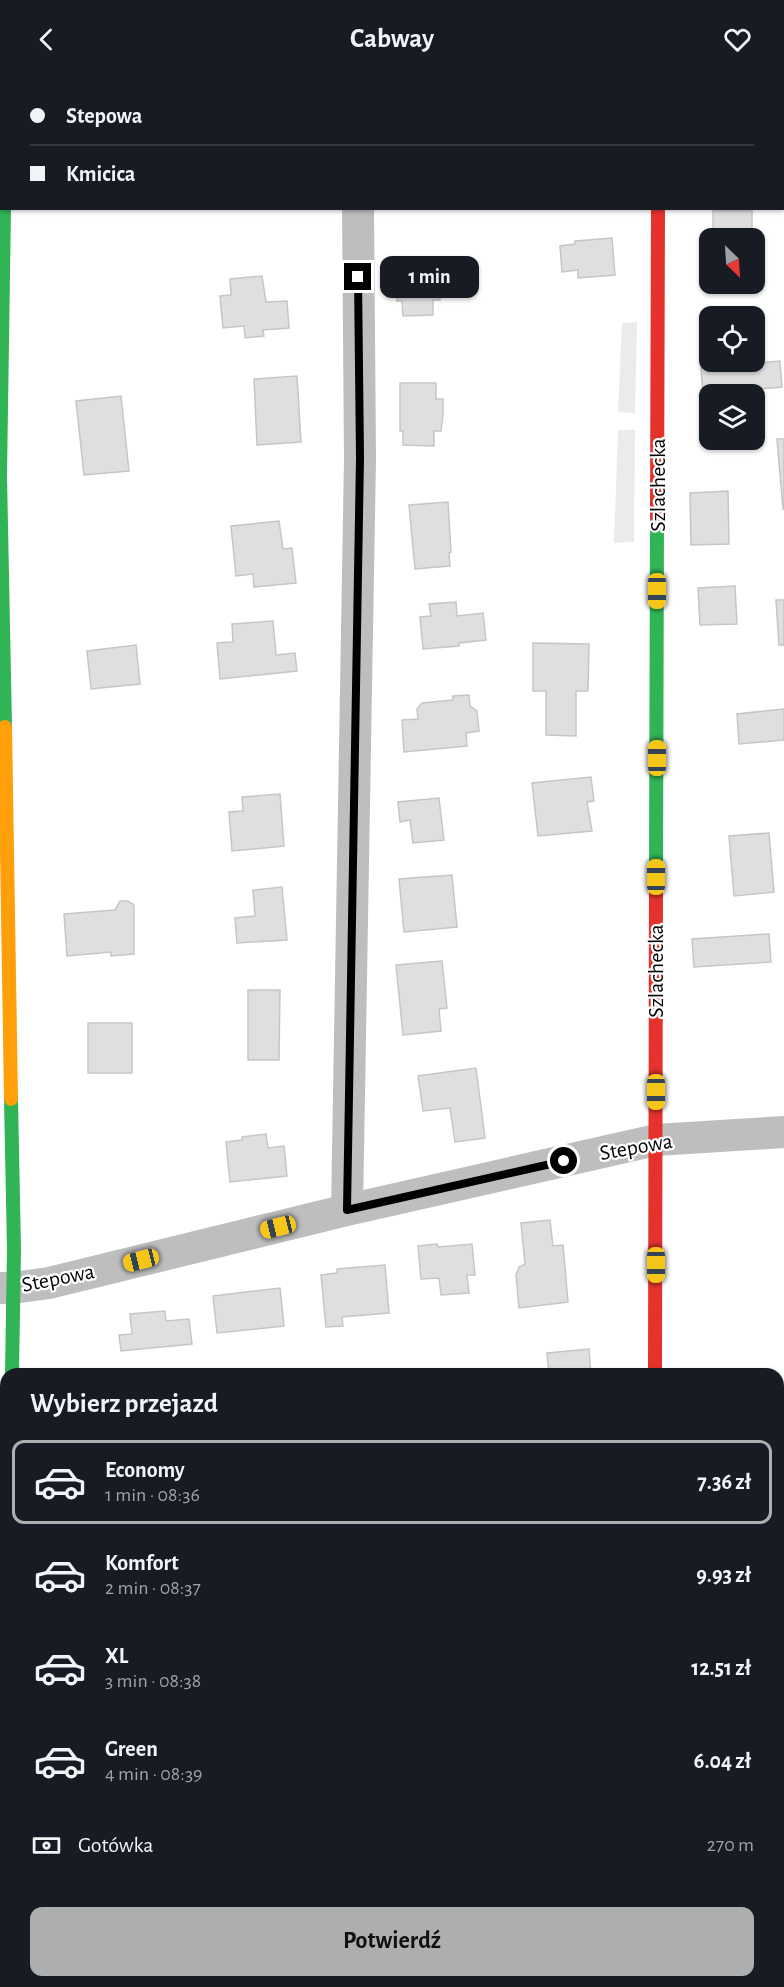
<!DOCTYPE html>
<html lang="pl">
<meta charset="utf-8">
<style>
:root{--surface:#171b24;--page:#242831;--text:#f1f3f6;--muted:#9ea1a6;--line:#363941;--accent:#adaeaf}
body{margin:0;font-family:"Alegreya Sans",sans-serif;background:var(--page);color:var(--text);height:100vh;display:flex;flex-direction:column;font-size:22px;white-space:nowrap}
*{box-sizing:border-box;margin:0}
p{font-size:20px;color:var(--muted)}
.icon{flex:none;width:33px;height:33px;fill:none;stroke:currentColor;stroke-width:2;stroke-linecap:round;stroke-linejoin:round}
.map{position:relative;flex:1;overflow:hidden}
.sheet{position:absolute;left:0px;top:1290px;width:784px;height:620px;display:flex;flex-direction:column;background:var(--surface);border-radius:18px 18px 0 0;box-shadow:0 2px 4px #0004}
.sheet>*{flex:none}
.guide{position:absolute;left:0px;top:0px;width:784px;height:132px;box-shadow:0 2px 4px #0004;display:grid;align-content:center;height:132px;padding:0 30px;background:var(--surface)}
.needle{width:39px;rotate:155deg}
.controls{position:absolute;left:699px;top:150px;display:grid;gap:12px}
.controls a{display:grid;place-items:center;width:66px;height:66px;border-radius:12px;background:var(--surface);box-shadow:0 2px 4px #0004;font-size:30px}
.end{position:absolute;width:27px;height:27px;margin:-14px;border:8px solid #000;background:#fff;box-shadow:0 0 0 3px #fff}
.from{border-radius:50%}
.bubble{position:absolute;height:42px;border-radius:12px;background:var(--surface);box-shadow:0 2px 4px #0004;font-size:20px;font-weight:700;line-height:42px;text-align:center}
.car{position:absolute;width:18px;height:36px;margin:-18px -9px;border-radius:8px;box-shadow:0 0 4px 2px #0007;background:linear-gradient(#f5c518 24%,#345 0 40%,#f5c518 0 76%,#345 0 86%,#f5c518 0)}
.guide b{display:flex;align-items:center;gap:21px;height:57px;font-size:22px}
.guide b+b{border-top:2px solid var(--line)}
.guide i{width:15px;height:15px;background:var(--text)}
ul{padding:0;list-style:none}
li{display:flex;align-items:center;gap:18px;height:84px;margin:0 12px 9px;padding:0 18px;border:3px solid transparent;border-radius:12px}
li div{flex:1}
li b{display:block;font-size:22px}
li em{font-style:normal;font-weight:700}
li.selected{border-color:var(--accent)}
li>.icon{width:54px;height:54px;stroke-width:1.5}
h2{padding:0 30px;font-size:27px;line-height:72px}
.pay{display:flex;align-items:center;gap:15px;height:66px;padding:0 30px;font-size:22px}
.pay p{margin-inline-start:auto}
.button{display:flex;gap:12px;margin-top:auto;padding:12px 30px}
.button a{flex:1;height:69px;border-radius:12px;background:var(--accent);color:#111;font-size:24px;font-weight:700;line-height:69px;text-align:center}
header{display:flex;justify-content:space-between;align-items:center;height:78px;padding:0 30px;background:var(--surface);font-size:27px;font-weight:700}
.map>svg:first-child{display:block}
.green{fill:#ebebeb}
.building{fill:#dfdfdf;stroke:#c6c6c6;stroke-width:1.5}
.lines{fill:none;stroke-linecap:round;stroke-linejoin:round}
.street{stroke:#bebebe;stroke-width:32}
.fast{stroke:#30b455;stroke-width:14}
.slow{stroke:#ff9f0a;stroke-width:14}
.jam{stroke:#e5322d;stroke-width:14}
.route{stroke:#000;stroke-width:8}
.labels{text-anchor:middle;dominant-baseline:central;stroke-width:4.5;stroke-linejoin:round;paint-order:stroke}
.street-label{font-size:22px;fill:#000;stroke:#fff}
</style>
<header><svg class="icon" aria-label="back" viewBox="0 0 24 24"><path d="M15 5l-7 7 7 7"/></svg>Cabway<svg class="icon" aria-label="heart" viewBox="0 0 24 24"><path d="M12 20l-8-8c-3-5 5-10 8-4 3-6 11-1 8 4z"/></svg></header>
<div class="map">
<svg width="784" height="1909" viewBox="0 0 784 1909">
<rect width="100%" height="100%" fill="#fff"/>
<path class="green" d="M637 244 635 335 618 334 622 245Z
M618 352H635L634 464 614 465Z
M778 1563H784V1705L778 1706Z"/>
<path class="building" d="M396 0H465V2H396Z
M713 133H752V160H713Z
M612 160 615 197 578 200V192L562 194 560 168 575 166V163Z
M439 182 440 222H433V237L403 238 402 223H397L395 183Z
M262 198 266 224 287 223 289 250 263 252 264 258 245 260 244 248 223 250 220 218 231 217 230 201Z
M780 283 782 309 703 316 701 290Z
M297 298 301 364 257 367 254 301Z
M400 305H436V321H443V337L441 353H434V368L403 367V353H400Z
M121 318 129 393 84 397 76 323Z
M777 361H784V431H783Z
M728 413 729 466 691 467 690 415Z
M448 424 451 474 449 475 450 488 415 491 409 427Z
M279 443 283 471 292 470 296 505 254 509 253 496 236 498 231 448Z
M735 508 737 546 700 547 698 510Z
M776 522H784V567H779Z
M456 524 457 538 483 535 486 562 459 565V568L423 571 420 539 431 538 429 526Z
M273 543 276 577 295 575 297 593 220 601 217 565 233 564 232 546Z
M533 565 589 566 588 613H576V658L546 657V613H533Z
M136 567 140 606 91 611 87 573Z
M469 617 470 628 477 633 479 653 466 655 467 668 404 674 402 642 418 641 417 631 422 625 453 622V618Z
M784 631V662L739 666 737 636Z
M591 699 594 723 587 724 592 753 538 758 532 705Z
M280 716 284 768 232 773 229 734 243 733 242 719Z
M439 720 444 762 413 765 410 742 400 744 398 724Z
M769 755 774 814 734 818 729 758Z
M452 797 457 849 404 854 399 801Z
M282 809 287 862 237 865 235 840 255 838 253 812Z
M120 823H128L134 827V876L111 878V874L67 878 64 836 115 832Z
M769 856 771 884 694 889 692 861Z
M442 883 447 930 439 931 441 953 403 957 396 887Z
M248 912H280L279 982H248Z
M88 945H132V995H88Z
M476 990 485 1060 455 1064 450 1030 423 1033 418 998Z
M266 1056 268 1070 284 1068 287 1098 230 1104 226 1064 242 1062V1059Z
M550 1142 553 1168 563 1167 568 1224 519 1230 516 1197 519 1189 525 1186 521 1145Z
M437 1166 438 1169 472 1166 475 1197H467L469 1215 441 1217 439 1200 421 1201 418 1168Z
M385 1187 389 1235 342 1239 343 1248 326 1249 321 1197 337 1195V1191Z
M280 1210 284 1248 217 1255 213 1218Z
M165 1233 166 1243 189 1241 192 1266 121 1273 119 1257 132 1256 130 1236Z
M589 1271 591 1296H549L547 1275Z
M782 1523 784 1546H778V1524Z
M784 1764V1807L778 1808V1765Z
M532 1904H574V1909H532Z"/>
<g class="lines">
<path class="street" d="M357 0V2
M6 2V0
M659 2V0
M347 1132 360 380 358 130
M0 1210H13L49 1205 347 1132 656 1062 784 1054
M778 1378 784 1377
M778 1717 784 1716
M0 1771H6
M12 1904V1909
M655 1904V1909"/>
<path class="fast" d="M4 130 0 397 5 649
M656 802 657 438
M11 1021 14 1172 12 1296"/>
<path class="slow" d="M5 649 11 1021"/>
<path class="jam" d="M657 438 658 130
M655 1296 656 802"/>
</g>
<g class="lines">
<path class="route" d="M358 199 360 380 347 1132 564 1083"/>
</g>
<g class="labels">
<g class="street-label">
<text transform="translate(658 407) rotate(-90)">Szlachecka</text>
<text transform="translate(656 893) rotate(-90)">Szlachecka</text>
<text transform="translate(636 1069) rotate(-10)">Stepowa</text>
<text transform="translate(58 1200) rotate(-11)">Stepowa</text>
</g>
</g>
</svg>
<div class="controls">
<a><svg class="needle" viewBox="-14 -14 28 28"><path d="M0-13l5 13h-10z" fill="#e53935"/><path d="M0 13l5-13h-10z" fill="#9ea1a6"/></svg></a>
<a><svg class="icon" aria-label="locate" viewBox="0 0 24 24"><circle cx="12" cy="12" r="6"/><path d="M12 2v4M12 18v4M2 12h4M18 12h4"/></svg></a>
<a><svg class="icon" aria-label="layers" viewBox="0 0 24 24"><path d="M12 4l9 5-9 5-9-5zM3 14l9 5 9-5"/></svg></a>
</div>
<i class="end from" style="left:564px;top:1083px"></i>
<i class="end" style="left:358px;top:199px"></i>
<div class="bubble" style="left:380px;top:178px;width:99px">1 min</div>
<i class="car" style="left:657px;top:513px;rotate:180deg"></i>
<i class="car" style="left:657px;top:680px;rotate:0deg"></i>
<i class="car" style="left:656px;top:799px;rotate:0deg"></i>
<i class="car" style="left:656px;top:1014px;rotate:180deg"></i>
<i class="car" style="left:278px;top:1149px;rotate:256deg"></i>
<i class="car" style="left:141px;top:1182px;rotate:256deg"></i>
<i class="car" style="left:656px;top:1187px;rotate:180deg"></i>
<div class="guide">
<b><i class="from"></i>Stepowa</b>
<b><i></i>Kmicica</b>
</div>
<section class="sheet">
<h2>Wybierz przejazd</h2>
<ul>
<li class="selected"><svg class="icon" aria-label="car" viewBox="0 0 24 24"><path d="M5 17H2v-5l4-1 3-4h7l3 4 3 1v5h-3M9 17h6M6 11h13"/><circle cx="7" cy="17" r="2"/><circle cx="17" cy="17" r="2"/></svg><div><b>Economy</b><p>1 min · 08:36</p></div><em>7.36 zł</em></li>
<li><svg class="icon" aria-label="car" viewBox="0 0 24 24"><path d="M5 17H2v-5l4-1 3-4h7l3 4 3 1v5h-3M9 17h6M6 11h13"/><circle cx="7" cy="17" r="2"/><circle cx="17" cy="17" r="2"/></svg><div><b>Komfort</b><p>2 min · 08:37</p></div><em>9.93 zł</em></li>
<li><svg class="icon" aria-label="car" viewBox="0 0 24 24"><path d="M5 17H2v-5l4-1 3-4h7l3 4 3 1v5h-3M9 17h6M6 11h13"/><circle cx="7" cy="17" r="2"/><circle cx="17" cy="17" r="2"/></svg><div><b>XL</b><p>3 min · 08:38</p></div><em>12.51 zł</em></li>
<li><svg class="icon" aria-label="car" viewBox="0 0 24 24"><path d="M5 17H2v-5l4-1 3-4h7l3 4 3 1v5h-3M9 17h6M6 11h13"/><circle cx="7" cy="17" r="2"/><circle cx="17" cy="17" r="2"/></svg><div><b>Green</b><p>4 min · 08:39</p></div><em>6.04 zł</em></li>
</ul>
<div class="pay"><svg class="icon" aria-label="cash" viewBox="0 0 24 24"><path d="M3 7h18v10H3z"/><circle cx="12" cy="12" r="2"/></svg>Gotówka<p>270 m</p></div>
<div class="button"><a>Potwierdź</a></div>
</section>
</div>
